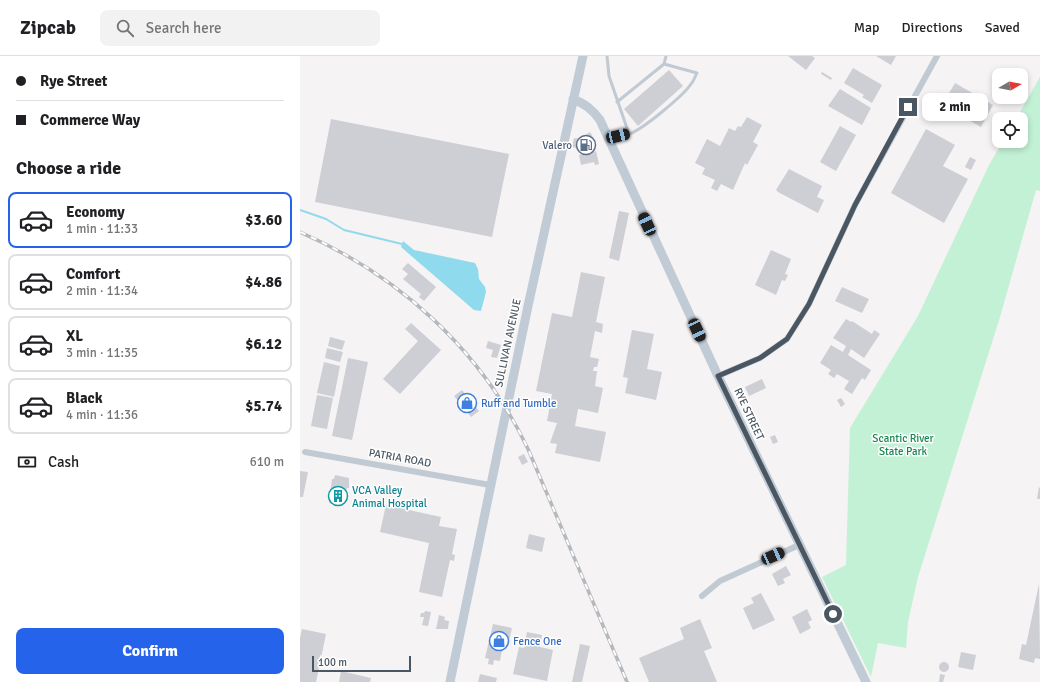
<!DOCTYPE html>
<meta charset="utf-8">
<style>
:root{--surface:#fff;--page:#f2f2f2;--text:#202124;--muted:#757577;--line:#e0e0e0;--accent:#2563eb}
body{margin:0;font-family:Signika,sans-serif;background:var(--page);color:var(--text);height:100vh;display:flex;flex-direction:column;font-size:15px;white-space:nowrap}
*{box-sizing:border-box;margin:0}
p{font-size:13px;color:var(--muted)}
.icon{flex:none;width:22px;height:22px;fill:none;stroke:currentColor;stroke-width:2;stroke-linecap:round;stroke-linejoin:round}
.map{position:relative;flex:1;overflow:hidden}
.panel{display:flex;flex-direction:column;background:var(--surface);width:300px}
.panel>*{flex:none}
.banner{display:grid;align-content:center;height:88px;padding:0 16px;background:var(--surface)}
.needle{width:26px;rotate:80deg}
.fabs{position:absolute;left:692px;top:12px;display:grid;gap:8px}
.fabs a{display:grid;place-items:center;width:36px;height:36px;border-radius:8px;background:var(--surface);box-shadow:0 2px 6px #0003;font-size:20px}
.scale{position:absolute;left:12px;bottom:10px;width:99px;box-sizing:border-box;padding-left:4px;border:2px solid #4a5661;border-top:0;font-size:11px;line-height:14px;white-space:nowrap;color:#4a5661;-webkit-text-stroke:3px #fff;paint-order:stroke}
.end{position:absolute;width:18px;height:18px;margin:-9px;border:5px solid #4a5661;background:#fff;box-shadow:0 0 0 2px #fff}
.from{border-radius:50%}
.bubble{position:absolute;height:28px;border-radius:8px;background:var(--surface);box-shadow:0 2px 6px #0003;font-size:13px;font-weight:700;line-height:28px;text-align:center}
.car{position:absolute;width:12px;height:24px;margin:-12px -6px;border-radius:5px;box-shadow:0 0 3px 1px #0007;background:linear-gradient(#222 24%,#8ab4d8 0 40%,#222 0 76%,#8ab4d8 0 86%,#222 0)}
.banner b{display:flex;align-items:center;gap:14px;height:38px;font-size:15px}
.banner b+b{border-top:1px solid var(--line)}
.banner i{width:10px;height:10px;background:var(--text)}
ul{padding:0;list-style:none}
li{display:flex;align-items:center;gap:12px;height:56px;margin:0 8px 6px;padding:0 8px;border:2px solid var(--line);border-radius:8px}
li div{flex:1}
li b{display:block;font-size:15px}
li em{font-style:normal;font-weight:700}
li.current{border-color:var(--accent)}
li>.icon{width:36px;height:36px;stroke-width:1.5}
h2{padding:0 16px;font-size:18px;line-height:48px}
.pay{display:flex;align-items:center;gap:10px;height:44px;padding:0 16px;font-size:15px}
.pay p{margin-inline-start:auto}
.cta{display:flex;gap:8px;margin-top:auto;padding:8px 16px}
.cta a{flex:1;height:46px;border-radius:8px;background:var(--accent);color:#fff;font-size:16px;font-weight:700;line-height:46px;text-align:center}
header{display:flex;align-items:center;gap:24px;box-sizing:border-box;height:56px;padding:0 20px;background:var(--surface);border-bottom:1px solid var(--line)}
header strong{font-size:19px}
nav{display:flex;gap:22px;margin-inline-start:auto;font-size:14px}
.search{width:280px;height:36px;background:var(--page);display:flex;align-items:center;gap:10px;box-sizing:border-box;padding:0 14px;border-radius:8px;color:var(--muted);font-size:15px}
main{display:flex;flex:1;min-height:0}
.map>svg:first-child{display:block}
.green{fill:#c3f1d5}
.water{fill:#90daee}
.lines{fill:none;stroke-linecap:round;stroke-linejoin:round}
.stream{stroke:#90daee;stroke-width:2}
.building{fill:#cdcfd5}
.lane{stroke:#c1cad2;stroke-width:3}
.street{stroke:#c1cad2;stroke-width:6}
.secondary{stroke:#c1cbd6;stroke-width:9}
.rail-casing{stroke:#b5b8bd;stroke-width:3.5}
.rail{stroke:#fff;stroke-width:2;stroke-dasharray:6;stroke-linecap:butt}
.route{stroke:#4a5661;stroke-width:5}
.labels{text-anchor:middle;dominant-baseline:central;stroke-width:3;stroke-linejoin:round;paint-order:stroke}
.service-label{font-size:11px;fill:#4e5e75;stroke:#fff;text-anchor:end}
.street-label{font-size:11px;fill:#4a5661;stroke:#fff}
.shop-label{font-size:11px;fill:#366cbe;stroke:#fff;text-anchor:start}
.park-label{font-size:11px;fill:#17864f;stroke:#fff}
.culture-label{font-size:11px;fill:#0d838f;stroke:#fff;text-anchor:start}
</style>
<header>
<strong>Zipcab</strong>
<div class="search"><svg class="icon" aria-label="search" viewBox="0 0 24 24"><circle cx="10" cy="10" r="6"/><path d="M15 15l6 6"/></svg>Search here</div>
<nav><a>Map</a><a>Directions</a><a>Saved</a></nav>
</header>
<main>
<section class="panel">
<div class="banner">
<b><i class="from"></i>Rye Street</b>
<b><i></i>Commerce Way</b>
</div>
<h2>Choose a ride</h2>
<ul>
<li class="current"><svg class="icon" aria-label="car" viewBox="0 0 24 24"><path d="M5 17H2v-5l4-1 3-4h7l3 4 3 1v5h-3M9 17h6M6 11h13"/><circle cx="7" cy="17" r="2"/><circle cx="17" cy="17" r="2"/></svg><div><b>Economy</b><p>1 min · 11:33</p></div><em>$3.60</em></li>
<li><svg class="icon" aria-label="car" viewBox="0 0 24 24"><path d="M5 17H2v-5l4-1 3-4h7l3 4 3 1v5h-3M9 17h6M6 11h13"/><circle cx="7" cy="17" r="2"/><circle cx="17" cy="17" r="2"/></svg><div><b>Comfort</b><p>2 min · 11:34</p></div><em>$4.86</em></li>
<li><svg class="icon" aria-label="car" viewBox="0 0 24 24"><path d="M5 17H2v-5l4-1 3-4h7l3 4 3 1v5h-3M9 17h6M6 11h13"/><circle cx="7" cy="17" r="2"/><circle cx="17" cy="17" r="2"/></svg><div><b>XL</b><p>3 min · 11:35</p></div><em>$6.12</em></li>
<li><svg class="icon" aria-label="car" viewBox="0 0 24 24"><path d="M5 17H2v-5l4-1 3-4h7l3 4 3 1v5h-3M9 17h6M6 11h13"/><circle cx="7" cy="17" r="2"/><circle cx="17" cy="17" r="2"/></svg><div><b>Black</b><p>4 min · 11:36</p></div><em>$5.74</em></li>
</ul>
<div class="pay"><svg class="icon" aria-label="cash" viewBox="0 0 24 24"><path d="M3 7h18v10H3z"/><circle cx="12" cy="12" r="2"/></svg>Cash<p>610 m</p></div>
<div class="cta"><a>Confirm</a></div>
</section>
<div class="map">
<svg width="740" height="626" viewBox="0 0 740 626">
<rect width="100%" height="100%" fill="#f5f3f3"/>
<path class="green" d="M740 21V135L736 134 700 261 618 521 608 566 606 592 578 587 571 621 522 521 546 509 550 372 618 260 689 109 703 85H721V63H716Z"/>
<path class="water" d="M103 185 114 194 175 207 178 213 179 223 185 231 186 236 181 255 174 254 101 191Z"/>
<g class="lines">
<path class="stream" d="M0 154 26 163 44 174 102 188"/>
</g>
<path class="building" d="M488 0H512L515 2 506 14Z
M576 0H596L591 9Z
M553 12 582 29 572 47 562 41 564 39 544 27Z
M369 14 383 30 338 70 324 53Z
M522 16 532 22 531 24 521 18Z
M655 27 693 49 681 71 642 49Z
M540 33 571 52 562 69 528 50Z
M447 61 462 69 453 86 458 89 447 109 445 107 433 134 421 128 417 135 411 132 415 124 402 118 405 112 395 107 407 83 420 90 429 72 435 75 438 70 441 71Z
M31 63 209 98 192 181 15 146Z
M540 70 556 79 536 115 520 106Z
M626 73 655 89 643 110 668 123 644 167 591 137Z
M290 76 295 85 288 88 284 80Z
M274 82 282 83 280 93 272 91Z
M296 95 299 108 295 109 294 106 281 109 279 99Z
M670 101 676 104 671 114 665 111Z
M489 113 522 130 517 141 524 144 518 157 478 136 476 134Z
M319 155 329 157 319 205 309 202Z
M471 194 491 203 485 218 488 219 485 225 482 224 476 239 455 229Z
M108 207 136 231 124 245 119 241 121 238 103 223 108 218 102 213Z
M281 216 305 221 296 266 303 268 302 277 295 275 290 301 299 303 297 311H294L293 315H297L295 330 303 332 298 357 278 353 275 370 306 376 300 406 255 397 257 388 250 387 257 367 247 365 252 338 236 335 252 257 272 261Z
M542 231 569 243 562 257 535 245Z
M546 263 551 266 552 265 572 278 574 274 580 278 564 302 551 293 548 299 571 314 565 324 562 322 552 338 544 333 549 325 537 318 534 322 528 318 531 314 520 307 531 289 543 296 546 290 533 282Z
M111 267 141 294 100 338 83 323 118 285 105 273Z
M332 274 354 278 347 313 362 316 356 344 325 337 328 322 323 321Z
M30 281 45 285 42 294 28 290Z
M188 285 201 289 197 302 191 301 193 294 186 292Z
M27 292 43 296 40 306 25 302Z
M48 302 68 306 52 384 32 380Z
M24 306 40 310 34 341 17 337Z
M462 323 466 332 449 340 445 331Z
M162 334 179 355 171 361 154 340Z
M17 339 33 342 27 373 11 370Z
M541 342 545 348 541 351 537 344Z
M475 379 478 386 473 388 470 381Z
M224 398 228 406 222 409 218 401Z
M0 415 8 416 3 441H0Z
M35 419 49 422V432H47L43 450 29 447 32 423H34Z
M739 431 740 432V443H737Z
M86 449 141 461 139 470 157 473 152 498 155 499 154 505 150 504 142 541 119 536 129 487 80 476Z
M229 478 245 482 242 496 226 492Z
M486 510 491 519 483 523 485 527 478 530 472 518Z
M739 528 740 603 735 602 734 607 719 603 722 588 726 589Z
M461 537 475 564 453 574 443 552 454 547 451 542Z
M507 553 512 564 508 566 511 572 500 578 492 561Z
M125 555 131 556 128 570 122 569 124 561H120L121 557H124Z
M139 559 145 561 144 564 149 565 148 573H136Z
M400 563 412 592 404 595 417 626H349L339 602 384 583 380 572Z
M193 568 212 572 209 585 204 583 200 605 194 604 193 609 188 608 189 603 185 602Z
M2 573 26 578 16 626H0V582Z
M227 576 242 579 240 591 253 594 247 625 213 618 219 591 224 592Z
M280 588 290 590 282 626H272Z
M661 596 676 599 673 614 658 611Z
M639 611a5 5 0 1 1 10 0a5 5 0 1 1-10 0Z
M41 615 71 622 70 626H39Z
M180 618 197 622 196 626H178Z
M640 618 645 619 643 626H639Z"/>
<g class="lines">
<path class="lane" d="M307 0 309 20 329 78 309 82
M364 8 366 0
M317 46 364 8 397 17C395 20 394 25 391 28 383 40 342 74 329 78"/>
<path class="street" d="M418 320 460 302 487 283 509 248 555 149 637 0
M5 396 190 429
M402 540 420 525 499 489"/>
<path class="secondary" d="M273 43C285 48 292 53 300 64L418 320 566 626
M150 626 228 250 283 0"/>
<defs>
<path id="rail" d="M0 176C100 220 181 294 228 393L327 626"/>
</defs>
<use href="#rail" class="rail-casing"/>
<use href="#rail" class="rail"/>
</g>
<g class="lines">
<path class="route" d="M533 558 418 320 460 302 487 283 509 248 555 149 608 51"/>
</g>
<defs>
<symbol id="fuel-ring" viewBox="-11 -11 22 22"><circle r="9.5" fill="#fff" stroke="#5c6f8a" stroke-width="1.5"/><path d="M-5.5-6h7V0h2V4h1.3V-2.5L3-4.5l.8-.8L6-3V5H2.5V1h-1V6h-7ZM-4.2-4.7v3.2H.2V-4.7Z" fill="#5c6f8a"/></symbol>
<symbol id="shop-ring" viewBox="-11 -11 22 22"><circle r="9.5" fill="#fff" stroke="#3f7fe0" stroke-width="1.5"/><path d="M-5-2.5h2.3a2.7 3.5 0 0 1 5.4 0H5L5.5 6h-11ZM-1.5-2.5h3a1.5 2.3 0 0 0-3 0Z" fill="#3f7fe0"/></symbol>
<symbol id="building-ring" viewBox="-11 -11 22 22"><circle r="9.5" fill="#fff" stroke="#0f9aa8" stroke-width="1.5"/><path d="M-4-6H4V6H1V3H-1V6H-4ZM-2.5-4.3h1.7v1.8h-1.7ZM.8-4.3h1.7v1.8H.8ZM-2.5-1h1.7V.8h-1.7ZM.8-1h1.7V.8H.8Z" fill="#0f9aa8"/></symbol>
</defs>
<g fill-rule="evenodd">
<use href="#fuel-ring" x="275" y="78" width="22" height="22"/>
<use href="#shop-ring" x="156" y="336" width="22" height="22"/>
<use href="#building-ring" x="27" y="429" width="22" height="22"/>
<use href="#shop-ring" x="188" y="574" width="22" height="22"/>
</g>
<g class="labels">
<g class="service-label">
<text x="272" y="89">Valero</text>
</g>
<g class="street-label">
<text transform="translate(208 287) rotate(-78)">SULLIVAN AVENUE</text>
<text transform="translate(449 358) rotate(65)">RYE STREET</text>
<text transform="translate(100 402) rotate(10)">PATRIA ROAD</text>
</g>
<g class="shop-label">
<text x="181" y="347">Ruff and Tumble</text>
<text x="213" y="585">Fence One</text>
</g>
<g class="park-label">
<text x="603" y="382">Scantic River<tspan x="603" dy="13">State Park</tspan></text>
</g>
<g class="culture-label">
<text x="52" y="434">VCA Valley<tspan x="52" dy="13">Animal Hospital</tspan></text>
</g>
</g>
</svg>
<div class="fabs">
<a><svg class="needle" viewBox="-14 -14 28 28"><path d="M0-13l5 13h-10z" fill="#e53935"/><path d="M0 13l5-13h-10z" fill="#757577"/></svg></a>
<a><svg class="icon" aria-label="locate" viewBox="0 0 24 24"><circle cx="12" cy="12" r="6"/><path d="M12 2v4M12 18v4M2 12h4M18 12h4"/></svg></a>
</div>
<div class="scale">100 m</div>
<i class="end from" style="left:533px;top:558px"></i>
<i class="end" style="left:608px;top:51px"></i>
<div class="bubble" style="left:622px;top:37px;width:66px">2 min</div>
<i class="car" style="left:318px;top:80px;rotate:77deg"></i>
<i class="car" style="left:347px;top:168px;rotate:335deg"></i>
<i class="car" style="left:397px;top:274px;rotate:155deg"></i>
<i class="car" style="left:473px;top:500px;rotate:66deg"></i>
</div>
</main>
